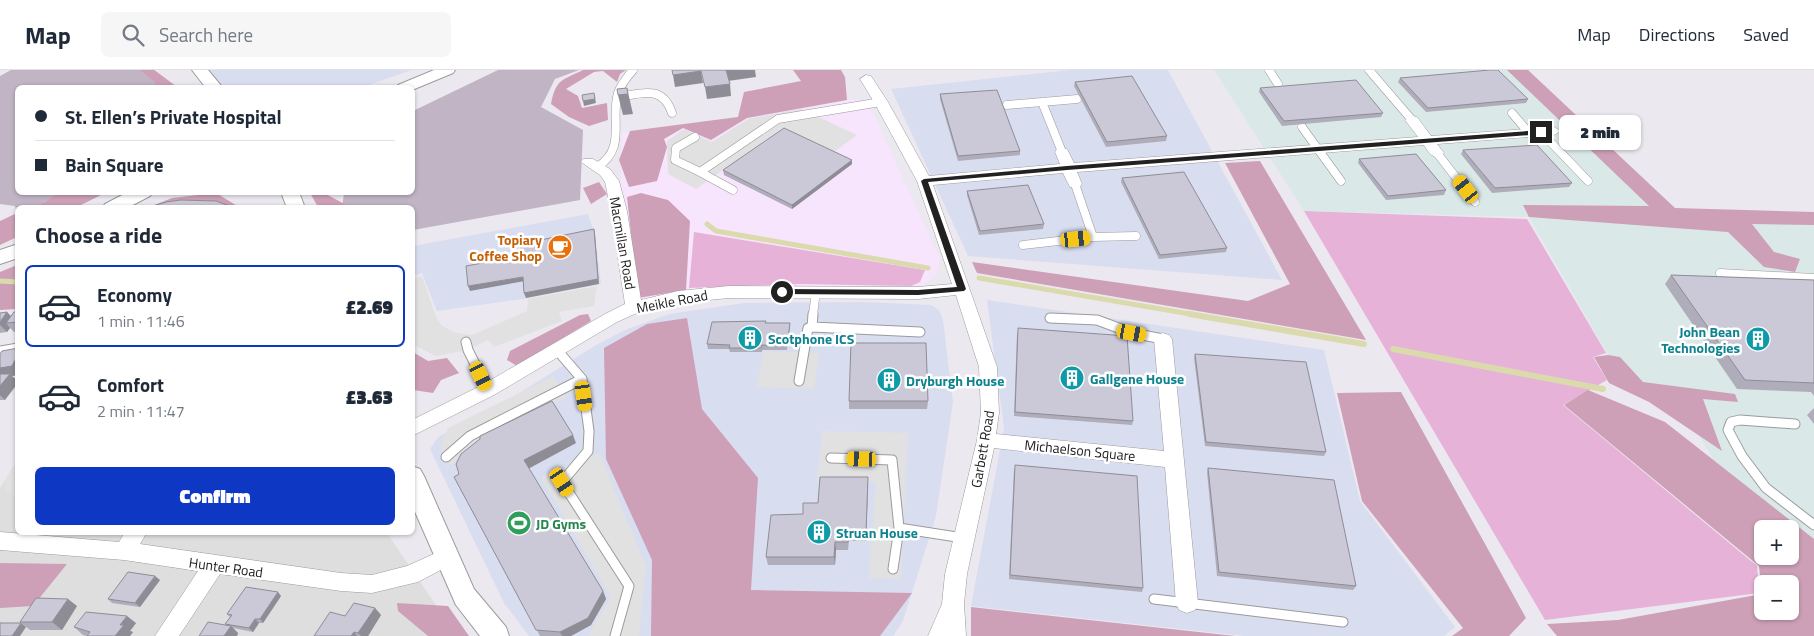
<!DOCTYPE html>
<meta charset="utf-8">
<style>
:root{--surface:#fff;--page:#f6f6f7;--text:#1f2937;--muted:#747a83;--line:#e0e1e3;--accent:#0e38c4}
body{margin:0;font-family:"Titillium Web",sans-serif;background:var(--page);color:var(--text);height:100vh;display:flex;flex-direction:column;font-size:19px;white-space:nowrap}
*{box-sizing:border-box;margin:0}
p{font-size:16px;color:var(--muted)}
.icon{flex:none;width:28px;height:28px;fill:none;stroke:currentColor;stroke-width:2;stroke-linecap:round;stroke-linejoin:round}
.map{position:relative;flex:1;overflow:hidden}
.sheet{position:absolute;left:15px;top:135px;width:400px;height:330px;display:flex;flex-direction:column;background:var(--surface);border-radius:8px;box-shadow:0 1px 4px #0004}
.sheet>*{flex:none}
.guide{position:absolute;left:15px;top:15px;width:400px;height:110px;border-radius:8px;box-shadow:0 1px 4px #0004;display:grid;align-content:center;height:110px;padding:0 20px;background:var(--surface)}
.buttons{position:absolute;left:1754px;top:450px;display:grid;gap:10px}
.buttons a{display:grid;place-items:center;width:45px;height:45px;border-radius:8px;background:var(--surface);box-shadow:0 1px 4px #0004;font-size:25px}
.end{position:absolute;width:22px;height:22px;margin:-11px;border:6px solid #212121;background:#fff;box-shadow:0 0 0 2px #fff}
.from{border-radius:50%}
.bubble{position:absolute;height:35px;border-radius:8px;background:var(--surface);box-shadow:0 1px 4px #0004;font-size:16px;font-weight:800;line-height:35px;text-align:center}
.car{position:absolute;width:15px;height:30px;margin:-15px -8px;border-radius:6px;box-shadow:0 0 4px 1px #0007;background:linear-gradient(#f5c518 24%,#345 0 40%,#f5c518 0 76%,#345 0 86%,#f5c518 0)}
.guide b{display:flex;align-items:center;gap:18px;height:48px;font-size:19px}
.guide b+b{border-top:1px solid var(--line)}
.guide i{width:12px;height:12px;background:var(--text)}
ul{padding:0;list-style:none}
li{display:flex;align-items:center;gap:15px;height:82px;margin:0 10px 8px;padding:0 10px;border:2px solid transparent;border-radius:8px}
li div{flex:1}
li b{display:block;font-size:19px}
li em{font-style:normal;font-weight:800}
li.current{border-color:var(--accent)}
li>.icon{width:45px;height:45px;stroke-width:1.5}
h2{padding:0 20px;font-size:22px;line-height:60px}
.button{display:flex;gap:10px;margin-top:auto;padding:10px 20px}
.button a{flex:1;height:58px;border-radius:8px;background:var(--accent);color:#fff;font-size:20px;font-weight:800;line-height:58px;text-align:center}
header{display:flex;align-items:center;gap:30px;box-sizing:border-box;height:70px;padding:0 25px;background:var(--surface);border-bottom:1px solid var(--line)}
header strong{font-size:24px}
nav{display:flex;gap:28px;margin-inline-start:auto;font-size:18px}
.search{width:350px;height:45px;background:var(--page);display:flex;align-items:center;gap:12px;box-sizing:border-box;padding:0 18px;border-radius:8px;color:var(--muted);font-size:19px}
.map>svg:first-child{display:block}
.residential{fill:#dededf}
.commercial{fill:#d9ddf0}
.industrial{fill:#dae9e8}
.education{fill:#f7e4fd}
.construction{fill:#c1b4c5}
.grass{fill:#e6b2d8}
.forest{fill:#cda0b7;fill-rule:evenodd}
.parking{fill:#e1e1e1}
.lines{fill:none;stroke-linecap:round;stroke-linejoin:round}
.stream-far1{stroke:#dbdaac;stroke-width:5}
.stream{stroke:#dbdaac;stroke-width:6}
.service-far1-casing{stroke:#9b9b9b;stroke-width:9}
.service-casing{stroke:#9b9b9b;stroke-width:11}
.minor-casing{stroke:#9b9b9b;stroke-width:1}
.tertiary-casing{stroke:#9b9b9b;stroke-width:2}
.service-far1{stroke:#fff;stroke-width:8}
.service{stroke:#fff;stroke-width:9}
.minor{fill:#fff;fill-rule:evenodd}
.tertiary{fill:#fff;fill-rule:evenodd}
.wall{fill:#afadb9}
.shaded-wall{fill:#8e8d96}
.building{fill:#cbc9d7;stroke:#8e8d96}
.route{fill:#212121}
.labels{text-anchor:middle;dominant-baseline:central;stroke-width:5;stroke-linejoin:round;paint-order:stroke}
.food-label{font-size:14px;font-weight:bold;fill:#c56008;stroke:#fff;text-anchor:end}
.street-label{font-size:14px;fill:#212121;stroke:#fff}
.culture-label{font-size:14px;font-weight:bold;fill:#0d838f;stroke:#fff;text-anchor:start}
.leisure-label{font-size:14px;font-weight:bold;fill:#27864d;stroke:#fff;text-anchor:start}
</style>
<header>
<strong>Map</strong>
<div class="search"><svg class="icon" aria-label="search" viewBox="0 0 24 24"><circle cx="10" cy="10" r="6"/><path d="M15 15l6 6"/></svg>Search here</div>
<nav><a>Map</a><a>Directions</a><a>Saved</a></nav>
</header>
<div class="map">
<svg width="1814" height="566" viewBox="0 0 1814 566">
<rect width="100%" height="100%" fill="#ece8f0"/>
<path class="residential" d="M17 392 18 462 387 463 457 566H0V418Z"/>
<path class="commercial" d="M206 0H412L360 18 225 17Z
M1070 0H1168L1282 210 968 186 891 19Z
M588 144 595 164 601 214 523 229 437 241 422 203 413 206V176Z
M987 230 1324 280 1360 431 1455 557 1444 566H1245L971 536 1004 358Z
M865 232 931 235 939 240 943 250 953 332 936 446 903 551 893 566H529L504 533 430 379 438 367 505 332 596 275 625 260 669 244 744 233Z"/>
<path class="industrial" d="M1214 0H1518L1668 144 1814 147V470L1720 401 1691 352 1608 285 1529 147 1304 141Z"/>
<path class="education" d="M847 30H867L940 189 936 204 920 218 641 231 621 116V63L738 47 747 48Z"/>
<path class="construction" d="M11 0H154L177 17 18 18V122L56 123 45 132 30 137 18 138 17 143 15 136 0 134V6Z
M498 0H579L555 9 541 37 583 60 580 130 413 160 412 138H342L344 123 412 122 413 41Z"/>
<path class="grass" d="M1304 141 1527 149 1606 283 1593 287 1607 310 1563 335 1757 496 1759 523 1545 550Z
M694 162 925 200 920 212 911 216 800 214 689 218Z"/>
<path class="forest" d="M140 0H154L177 17H156L155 12Z
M583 0H626L620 4 617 12 603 1 594 2 566 19 578 26 582 38 607 33 608 50 589 56 569 47 551 34C556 9 561 11 583 0Z
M793 0H841L845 7 847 30 747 48 711 70 683 58 664 69 667 77 657 111 629 117 619 90 630 61 738 47 744 22 801 11Z
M1507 0H1528L1675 138 1814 142V155L1752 154 1774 182 1800 189 1795 202 1764 197 1728 162 1529 147 1523 135 1649 136Z
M1260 91 1366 270 977 203 972 192 1248 231 1290 214 1225 93Z
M599 112 607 124 591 134 583 118Z
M56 123V122L105 123 77 137H30L45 132Z
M216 123 239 137 147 138 172 128Z
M310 123H324L350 137H318Z
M641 123 668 130 690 151 686 220 638 228 627 127Z
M17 143V167L0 175V151Z
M17 195V239L0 240V202Z
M588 244 591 251 517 296 507 290 510 281 580 245Z
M687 248 702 339 758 408 751 520 912 523 880 566H651L652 490 606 389 604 278 647 254Z
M413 282 428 291 447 288 459 303 441 310 433 323 413 320Z
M1608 285 1620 287 1643 312 1735 324 1738 332 1703 329 1722 381 1649 332 1609 313 1594 287Z
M1588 320 1665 352 1814 469V566H1557L1547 554 1618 550 1762 524 1759 496 1564 335ZM1762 459H1790V486H1762ZM1762 514H1790V541H1762Z
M1401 322 1526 548 1509 566H1452L1463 558 1362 431 1337 323Z
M0 493 67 494 33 536 0 538Z
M397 533 448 536 469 566H428L398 541Z
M971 537 1235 566H971Z"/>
<path class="parking" d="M801 39 857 65 834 82 782 58 696 119 668 104 667 71 684 59 712 72 748 49Z
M422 206 436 247 442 256 456 263 472 265 527 241 528 229 597 216 594 236 559 242 562 251 494 277 488 270 468 280 436 286 413 275V209Z
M764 281 819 283 814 319 757 317Z
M554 306 566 328 474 372 451 396 440 377 448 358Z
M822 361 908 363 901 509 869 508 876 412 817 411Z
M599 383 646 496 639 566H588L611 527 541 407Z
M17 391V429L5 421 6 408Z"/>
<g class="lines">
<path class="stream-far1" d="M707 154 716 161 928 198
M979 208 1196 245
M0 211 18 212"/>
<path class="stream" d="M1189 244 1364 274
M1393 279 1603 319"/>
<defs>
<path id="service-far1" d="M1269 0 1278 14
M1369 0 1412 50
M619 27C642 23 663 15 672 43
M1042 32 1062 82
M1007 35 1077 29
M1512 43 1529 63
M1302 57 1341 111
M1541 62 1588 111
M695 67 676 78 675 90 700 102
M1437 83 1475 132
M597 97C627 79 610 50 618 23 621 14 627 7 633 0
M1075 114 1093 167
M733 120 700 102 778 49 881 32
M1023 175 1093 167 1136 166
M1720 203 1814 208
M813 245 816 221"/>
<path id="service" d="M813 244 812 257 920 262
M1050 248 1097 250 1132 263 1163 269
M466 272 468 280 488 320
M557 280 582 309 589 361 588 381 562 412 629 516 615 566
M0 281 18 278
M799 311 808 258 812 257
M1795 354 1740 350 1731 352 1728 360 1742 386 1766 418 1814 455
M446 387 470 366 582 309
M831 388 892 390 899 458 963 468
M893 499 899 458
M1154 529 1343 552"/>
<path id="minor" d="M866 5 871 6 888 32 929 106 1060 94 1055 82 1057 79H1067L1074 93 1418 67 1405 50 1412 46 1417 47 1431 66 1554 57 1561 61 1554 65 1437 74 1444 83 1442 86C1432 89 1429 83 1424 75L1077 102 1082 114 1080 117H1070L1063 103 933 115 997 297 999 343 996 364 1164 381 1154 269 1157 265 1163 263 1169 265 1172 269 1198 533 1195 540 1187 543 1179 540 1176 533 1165 397 994 378 967 504 964 534 966 566H928L942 534 945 504 977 370 981 343 979 297 956 225 918 229 729 228 678 233 639 242 617 252 494 325 412 366V350L482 315 605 244 625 234 611 141 605 112 600 105 581 92 583 89H593L610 99 619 111 627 141 641 230 678 221 729 216 918 217 952 214 917 111 874 32 860 9Z
M0 462 119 472 125 462H147L140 474 341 503 372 505 407 496 447 478 454 481 457 487 454 493 418 512 372 523 341 521 220 504 179 566H155L198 501 124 490 0 480Z"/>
<path id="tertiary" d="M192 0H208L223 18H206Z
M434 0H455L453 3 412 20V18H396L398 15Z
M128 122H153L150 126 127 138H102L105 134Z
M281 122H299L305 138H287Z
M18 174V188L0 194V180Z
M412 396 420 399 424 406 474 519 506 557 509 566H480L456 535 412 435Z"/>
</defs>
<use href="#service-far1" class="service-far1-casing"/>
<use href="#service" class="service-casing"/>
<use href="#minor" class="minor-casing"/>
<use href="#tertiary" class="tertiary-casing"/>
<use href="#service-far1" class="service-far1"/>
<use href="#service" class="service"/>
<use href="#minor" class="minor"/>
<use href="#tertiary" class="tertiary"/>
</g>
<path class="wall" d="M1400 8 1528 29 1526 33 1426 42 1398 12Z
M1075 12 1167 66 1166 71 1106 77 1074 16Z
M1260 18 1383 43 1381 47 1282 56 1259 22Z
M940 24 1020 81V85L958 91 940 29Z
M1463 80 1572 113 1569 117 1492 123 1461 84Z
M1359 89 1446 120 1444 125 1386 130 1358 93Z
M852 94 792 139 724 105 723 100Z
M1122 108 1227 178 1226 182 1159 189 1121 112Z
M967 121 1044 154 1043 159 979 165 967 125Z
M1671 205 1814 210V326L1811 322 1737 319 1665 214Z
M18 241V262H14L10 258 7 262 0 263V243L7 242 11 246Z
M766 253H790V257L787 280H762V282H730L729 279H708L707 274Z
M1017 263 1133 351 1132 355 1014 346Z
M18 278V305L12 306 5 330H0V284Z
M1195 284 1326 382 1324 386 1205 376 1194 288Z
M849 331H928L927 339H849Z
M1814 338V354L1807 345Z
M576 373 528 398 603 521 606 529 591 555 571 566H540L454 407 459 404Z
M1208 398 1356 516 1353 520 1217 506 1207 402Z
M1014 399 1143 518 1142 522 1009 509Z
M868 415 866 471H849L848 480H836L835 495H768L766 487 803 444 818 433Z
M160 510 140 537 112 533 108 529Z
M281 526 263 553H259L253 562 233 558 238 563 237 566H199L226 555 225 554 230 547 227 544Z
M77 536 62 560H30L20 552Z
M375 538 381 545 368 566H314L345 546Z
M136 553 130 561 133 562 130 566H87L83 565 74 557Z"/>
<path class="shaded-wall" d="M726 0H755L756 7 728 11Z
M701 1 703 13 675 17 673 5Z
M730 14 731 26 707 29 705 17Z
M627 18 633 44 623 45 618 25Z
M594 23 596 33 584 36 583 31Z
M852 90V94L792 139V135Z
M594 159 595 164 599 214 526 228 524 223Z
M523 207 525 211 470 221 468 216Z
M7 242 15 251 6 253 10 258 7 262 0 255V252Z
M18 284V305L12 306 18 311V313L5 330 0 325V296Z
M573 365 576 373 528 399 524 390Z
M868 407V415L866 471V463Z
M835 472 836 480 835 495 834 487Z
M155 506 160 510 140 537 135 533Z
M603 521 606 529 591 555 571 566H562L560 562Z
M278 522 281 526 263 553 260 549Z
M68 529 77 536 62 560 52 552Z
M375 538 381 545 368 566H361L358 563Z
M127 546 136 553 130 561 133 562 130 566H115L120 555Z
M255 549 259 553 253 562 249 558Z
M21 553 26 557 20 566H12Z
M231 556 238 563 237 566H224Z
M354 562 357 566H351Z"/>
<path class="building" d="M672 0H726L730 14 705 17 701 1 673 5Z
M1490 0H1498L1528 29 1428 38 1400 8Z
M1132 6 1167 66 1107 72 1075 12Z
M1356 10 1383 43 1284 51 1260 18Z
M627 18 628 24 618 25 617 19Z
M997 20 1020 81 958 86 940 24Z
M594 23 595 29 583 31 582 25Z
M784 58 852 90 792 135 723 100Z
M1537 75 1572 113 1495 118 1463 80Z
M1416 84 1446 120 1388 126 1359 89Z
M1184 102 1227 178 1160 185 1122 108Z
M1028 115 1044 154 980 161 967 121Z
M181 130 216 131 235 138H147L166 132Z
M594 159 598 209 524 223 523 207 468 216 466 196 521 186V174Z
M1671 205 1814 210V313L1745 310Z
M18 241V252L6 253 14 242Z
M7 242 0 252V243Z
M766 251 765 253H790L787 276 762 275 761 278H729L730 275 707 274 712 252Z
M1018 258 1127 266 1133 351 1015 342Z
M851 273H926L928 331H849Z
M18 278V284L12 296 0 298V284L2 281Z
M1195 284 1306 292 1326 382 1206 372Z
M0 304H10L0 316Z
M552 331 573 365 524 390 603 521 588 548 560 562 536 560 454 407 459 404 456 394 461 384 480 369V366Z
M1015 395 1137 406 1143 518 1010 505Z
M1208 398 1334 410 1356 516 1219 502Z
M820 407H868L866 463H848V472H835L834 487H766L771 445 803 444V433H818Z
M128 502 155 506 135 533 108 529Z
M246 517 278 522 260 549H255L249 558 225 554 232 545 227 544Z
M36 528 68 529 52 552H20Z
M354 533 375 538 358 563 354 562 351 566H314L330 542 345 546Z
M86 542 127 546 120 555H124L115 566H87L90 562 74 557Z
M208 552 231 556 224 566H199Z
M0 553H21L12 566H0Z"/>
<path class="route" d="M1541 60 1545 62 1544 64 1067 100 928 112 966 219 964 221 918 225 782 224 778 222 782 219 918 220 957 217 921 111 924 109 1067 96Z"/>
<defs>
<symbol id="cafe-disc" viewBox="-11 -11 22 22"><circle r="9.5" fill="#e8710a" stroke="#fff"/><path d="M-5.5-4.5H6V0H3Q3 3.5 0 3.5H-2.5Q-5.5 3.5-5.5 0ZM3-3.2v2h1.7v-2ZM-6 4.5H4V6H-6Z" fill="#fff"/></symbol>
<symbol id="building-disc" viewBox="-11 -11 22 22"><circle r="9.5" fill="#0f9aa8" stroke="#fff"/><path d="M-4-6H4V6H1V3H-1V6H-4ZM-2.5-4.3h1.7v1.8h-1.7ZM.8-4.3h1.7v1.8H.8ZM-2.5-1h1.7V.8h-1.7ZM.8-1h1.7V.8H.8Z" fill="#fff"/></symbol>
<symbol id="stadium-disc" viewBox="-11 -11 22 22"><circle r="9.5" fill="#2e9e5b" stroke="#fff"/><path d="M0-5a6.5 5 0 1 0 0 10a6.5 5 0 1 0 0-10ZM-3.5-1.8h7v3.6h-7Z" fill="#fff"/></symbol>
</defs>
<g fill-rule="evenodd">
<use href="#cafe-disc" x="546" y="163" width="28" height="28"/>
<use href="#building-disc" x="736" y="254" width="28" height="28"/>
<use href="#building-disc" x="1744" y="255" width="28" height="28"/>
<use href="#building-disc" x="1058" y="294" width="28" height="28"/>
<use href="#building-disc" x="875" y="296" width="28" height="28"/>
<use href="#stadium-disc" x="505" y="439" width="28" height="28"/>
<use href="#building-disc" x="805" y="448" width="28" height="28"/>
</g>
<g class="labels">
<g class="food-label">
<text x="542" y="169">Topiary<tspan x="542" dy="16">Coffee Shop</tspan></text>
</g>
<g class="street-label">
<text transform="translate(623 173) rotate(80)">Macmillan Road</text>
<text transform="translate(672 231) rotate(-11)">Meikle Road</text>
<text transform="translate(982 379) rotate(-80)">Garbett Road</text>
<text transform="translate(1080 380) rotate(6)">Michaelson Square</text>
<text transform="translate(226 497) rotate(8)">Hunter Road</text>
</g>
<g class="culture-label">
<text x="1740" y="261" text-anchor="end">John Bean<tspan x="1740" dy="16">Technologies</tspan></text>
<text x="768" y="268">Scotphone ICS</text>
<text x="1090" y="308">Gallgene House</text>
<text x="906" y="310">Dryburgh House</text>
<text x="836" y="462">Struan House</text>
</g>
<g class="leisure-label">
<text x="536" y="453">JD Gyms</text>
</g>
</g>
</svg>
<div class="buttons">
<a>+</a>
<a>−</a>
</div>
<i class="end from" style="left:782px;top:222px"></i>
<i class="end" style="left:1541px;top:62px"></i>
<div class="bubble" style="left:1559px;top:45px;width:82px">2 min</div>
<i class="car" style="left:1466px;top:119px;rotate:322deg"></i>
<i class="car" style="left:1076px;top:169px;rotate:84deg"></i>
<i class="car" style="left:1132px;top:263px;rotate:100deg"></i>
<i class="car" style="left:481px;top:306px;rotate:154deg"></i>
<i class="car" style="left:584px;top:326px;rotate:172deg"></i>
<i class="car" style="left:862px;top:389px;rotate:272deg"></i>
<i class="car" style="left:562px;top:412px;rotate:147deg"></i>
<div class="guide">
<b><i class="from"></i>St. Ellen’s Private Hospital</b>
<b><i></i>Bain Square</b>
</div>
<section class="sheet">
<h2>Choose a ride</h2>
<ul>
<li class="current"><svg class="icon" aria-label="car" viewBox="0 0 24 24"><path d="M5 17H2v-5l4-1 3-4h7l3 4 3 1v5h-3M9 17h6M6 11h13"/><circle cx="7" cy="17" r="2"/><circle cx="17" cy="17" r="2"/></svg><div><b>Economy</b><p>1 min · 11:46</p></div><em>£2.69</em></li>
<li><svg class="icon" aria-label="car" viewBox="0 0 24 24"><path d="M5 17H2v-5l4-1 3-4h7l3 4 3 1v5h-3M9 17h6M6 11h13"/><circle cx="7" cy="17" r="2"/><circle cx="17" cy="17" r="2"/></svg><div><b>Comfort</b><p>2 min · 11:47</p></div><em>£3.63</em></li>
</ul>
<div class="button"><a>Confirm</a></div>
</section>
</div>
